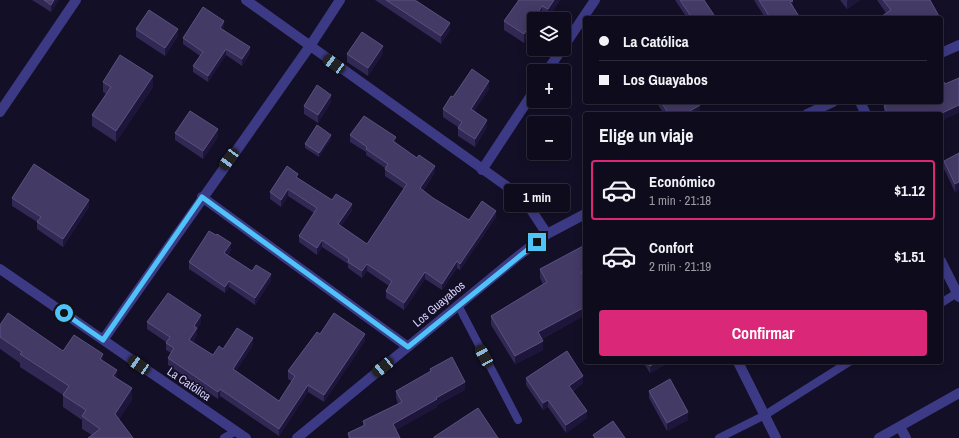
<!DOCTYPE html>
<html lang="es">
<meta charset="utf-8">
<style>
:root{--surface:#0e0b1c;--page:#171425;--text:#f1f3f6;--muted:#9b9ba3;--line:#2e2b3b;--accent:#db2777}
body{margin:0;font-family:"Archivo Narrow",sans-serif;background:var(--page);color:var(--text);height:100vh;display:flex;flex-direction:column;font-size:15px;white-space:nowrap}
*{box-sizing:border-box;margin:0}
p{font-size:13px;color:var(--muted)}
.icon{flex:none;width:22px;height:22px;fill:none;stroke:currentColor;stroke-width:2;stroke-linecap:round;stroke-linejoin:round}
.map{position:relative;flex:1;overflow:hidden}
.sheet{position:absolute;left:583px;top:112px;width:360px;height:252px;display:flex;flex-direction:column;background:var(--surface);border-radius:4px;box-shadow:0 2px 10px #0003,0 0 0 1px var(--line)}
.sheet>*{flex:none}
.banner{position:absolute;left:583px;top:16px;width:360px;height:88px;border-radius:4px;box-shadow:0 2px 10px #0003,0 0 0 1px var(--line);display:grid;align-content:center;height:88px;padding:0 16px;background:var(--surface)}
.fabs{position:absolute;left:527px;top:12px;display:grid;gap:8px}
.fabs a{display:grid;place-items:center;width:44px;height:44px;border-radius:4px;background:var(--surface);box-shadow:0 2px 10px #0003,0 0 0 1px var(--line);font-size:20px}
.end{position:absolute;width:18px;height:18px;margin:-9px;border:5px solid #4fc3f7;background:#111;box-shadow:0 0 0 2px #111}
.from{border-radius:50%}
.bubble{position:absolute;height:28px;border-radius:4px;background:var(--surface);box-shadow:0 2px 10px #0003,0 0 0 1px var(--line);font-size:13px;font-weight:700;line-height:28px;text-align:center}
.car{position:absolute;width:12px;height:24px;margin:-12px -6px;border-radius:5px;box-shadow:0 0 3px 1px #0007;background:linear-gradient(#222 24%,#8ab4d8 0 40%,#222 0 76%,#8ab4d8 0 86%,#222 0)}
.banner b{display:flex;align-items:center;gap:14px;height:38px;font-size:15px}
.banner b+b{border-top:1px solid var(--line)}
.banner i{width:10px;height:10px;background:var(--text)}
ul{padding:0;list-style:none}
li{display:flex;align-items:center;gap:12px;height:60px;margin:0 8px 6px;padding:0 8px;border:2px solid transparent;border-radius:4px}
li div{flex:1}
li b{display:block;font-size:15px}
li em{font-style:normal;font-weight:700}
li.current{border-color:var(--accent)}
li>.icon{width:36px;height:36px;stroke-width:1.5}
h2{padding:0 16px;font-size:18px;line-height:48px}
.button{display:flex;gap:8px;margin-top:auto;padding:8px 16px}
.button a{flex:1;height:46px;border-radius:4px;background:var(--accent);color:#fff;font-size:16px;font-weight:700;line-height:46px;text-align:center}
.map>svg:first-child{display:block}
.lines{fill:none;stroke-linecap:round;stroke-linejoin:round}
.service{stroke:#3d3a85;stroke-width:8}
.minor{stroke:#3d3a85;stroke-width:10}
.wall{fill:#312854}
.shaded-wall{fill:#1d163a}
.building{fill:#433a66;stroke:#5a527e}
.route{stroke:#4fc3f7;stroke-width:5}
.labels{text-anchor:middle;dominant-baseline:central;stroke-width:3;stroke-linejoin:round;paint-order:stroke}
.street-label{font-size:12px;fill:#d9d4ff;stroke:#130f26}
</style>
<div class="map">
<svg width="959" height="438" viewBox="0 0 959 438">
<rect width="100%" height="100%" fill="#130f26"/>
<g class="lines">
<path class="service" d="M941 303 957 293
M458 305 518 420
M224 438 236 431
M719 438 765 415 849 362"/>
<path class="minor" d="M246 0 505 185 528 205 547 234
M564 46 595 0
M941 53 959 45
M547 71 562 49
M860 102 866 114
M0 112 76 0
M807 114 833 102
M482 170 534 91
M202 197 408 347
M941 261 959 297
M0 269 246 438
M103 340 310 46 340 0
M738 362 776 438
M900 427 906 438
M297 438 517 257 547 234 585 214
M879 438 959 393"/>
</g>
<path class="wall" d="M32 0H59L51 12Z
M375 0H415L450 30 441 44Z
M517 0H560L548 18 542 15 539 19H534L524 43 504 30V21L518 1Z
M675 0H704L716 18H687Z
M754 0H792L765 18Z
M840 0H860L847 9Z
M877 0H930L886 13Z
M224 27 223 29 250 53 242 66 226 55 208 82 193 72V66L200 56 183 44V38Z
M136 29 178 36 165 56 136 37Z
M383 53 368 76 347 62V54Z
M103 82 153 87 116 142 92 126V115L106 94 103 92Z
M489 89 474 111 487 127 475 147 458 136V127L443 117V109L453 97Z
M331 102 318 123 304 114V106Z
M656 102H698L700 112 697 114H664Z
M941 102V114H885L884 113V106Z
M175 133 218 137 203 159 175 140Z
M350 135 396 143 435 172 423 191 433 198 469 220 496 217 460 270 457 268 442 290 425 279 404 310 386 298V291L389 286 367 271 362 278 348 268V264L322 247 317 255 299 242V236L314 213 288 196 281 207 270 199V192L298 179 332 200 352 211 341 226 367 244 404 189 385 176V168L366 155V152L350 142Z
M331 139 319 157 305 148V144Z
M959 153V190L955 192 944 169V161Z
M12 198 89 207 63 247 37 229V222L12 206Z
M585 245V315L542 339 543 350 515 364 491 325V316L543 284 540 278V269Z
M231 250 228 255 252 271 271 281 255 305 229 287 225 293 189 269V262Z
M147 322H201L197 329V335L193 342 213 355 223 349 253 345 236 371 279 401 292 381 288 379V371L320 334 365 341 324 402 308 392 279 436 220 396 218 399 168 365V358L171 353 166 350V342L147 329Z
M0 325 63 351 103 361 117 378 132 400 119 419 92 435 82 429V420L63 407V395L20 367V363L0 349Z
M643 362H670L650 373Z
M430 369 465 390 437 405V407L396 430 400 438H348V433L363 426V421L398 404 396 398V391L430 372Z
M526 378 583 383 573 391 587 418 566 433 548 407 543 410 526 385Z
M649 391 688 420 667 431 649 398Z"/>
<path class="shaded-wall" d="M54 0H59L51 12V5Z
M554 0H560L548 18V9Z
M848 0H860L847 9V1Z
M793 1V8L790 2Z
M542 6V15L539 19H534V27L524 43V34Z
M224 21V27L220 34V28Z
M941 21H942V29L941 30Z
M450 23V30L441 44V36Z
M178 29V36L165 56V48Z
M383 46V53L368 76V68Z
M250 47V53L242 66V59Z
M226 49V55L208 82V76Z
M153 76V87L116 142V131Z
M489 81V89L471 116V109Z
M331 95V102L318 123V115Z
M700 105V112L697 114H685Z
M959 105V113L941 121V114H940Z
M487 120V127L475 147V139Z
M218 129V137L203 159V151Z
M331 135V139L319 157V153Z
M396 137V144L393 141Z
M435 166V172L420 195V188Z
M959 182V190L955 192V184Z
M288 189V196L281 207V200Z
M89 200V207L63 247V239Z
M352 204V211L338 231V224Z
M496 211V217L460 270V264Z
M322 240V247L317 255V248Z
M231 243V250L224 259V253Z
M457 261V268L442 290V284Z
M367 264V271L362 278V271Z
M585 270V279L581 281V272Z
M425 272V279L404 310V303Z
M271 274V281L255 305V298Z
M229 281V287L225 293V287Z
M585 307V315L538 341V332Z
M201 315V322L197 329V335L189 347V340L194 326Z
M365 334V341L324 402V395Z
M253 338V345L233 376V369Z
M543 341V350L515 364V356Z
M103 354V366L100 359Z
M657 362H670L650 373V366Z
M117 370V382L113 376Z
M583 376V383L569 393V386Z
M465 382V390L437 405V407L393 432V424L436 398Z
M308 385V392L279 436V429Z
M132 388V400L115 426V414Z
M220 389V396L218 399V392Z
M548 400V407L543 410V403Z
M587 411V418L566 433V425Z
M688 412V420L667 431V423Z"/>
<path class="building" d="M44 0H54L51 5Z
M386 0H415L450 23 441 36Z
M519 0H554L548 9 542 6 524 34 504 21Z
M680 0H704L716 18H692Z
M759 0H792L793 1 790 2 800 18H765L769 16Z
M883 0H930L940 18H879L891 10Z
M203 7 224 21 220 28 250 47 242 59 226 49 208 76 193 66 203 52 183 38Z
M149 10 178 29 165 48 136 29Z
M362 32 383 46 368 68 347 54Z
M120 55 153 76 116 131 92 115 111 87 103 82Z
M472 69 489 81 471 109 487 120 475 139 458 128 462 122 443 109 451 96 453 97Z
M959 78V105L940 114H888L884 106 892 102H941V84L944 82 945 84Z
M317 85 331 95 318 115 304 106Z
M661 102H698L700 105 685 114H669Z
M190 111 218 129 203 151 175 133Z
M364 116 396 137 393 141 417 158 419 155 435 166 420 188 433 198 469 220 482 201 496 211 460 264 457 261 442 284 425 272 404 303 386 291 392 281 367 264 362 271 348 262 349 259 322 240 317 248 299 236 317 208 288 189 281 200 270 192 287 166 298 174 296 177 332 200 336 194 352 204 338 224 367 244 407 184 385 169 388 164 366 149 367 147 350 135Z
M317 125 331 135 319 153 305 144Z
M959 153V182L955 184 944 161Z
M34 164 89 200 63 239 37 222 41 217 12 198Z
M209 231 216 235 217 234 231 243 224 253 252 271 256 265 271 274 255 298 229 281 225 287 189 262Z
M585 245V270L581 272 585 280V307L538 332 543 341 515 356 491 316 547 282 540 269Z
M168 293 201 315 194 326 197 328 189 340 213 355 219 346 223 349 237 328 253 338 233 369 279 401 295 376 288 371 317 332 320 334 334 313 365 334 324 395 308 385 279 429 220 389 218 392 168 358 174 348 166 343 170 337 147 322Z
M8 313 63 351 74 335 103 354 100 359 117 370 113 376 132 388 115 414 133 438H88L100 429 82 416 86 410 63 395 69 386 20 354 22 352 0 337V325Z
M567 351 583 376 569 386 587 411 566 425 548 400 543 403 526 378Z
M452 357 465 382 436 398 437 399 393 424 400 438H350L348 433 365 425 363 421 402 402 396 391 431 371 430 369Z
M648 362H657L650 366Z
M670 379 688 412 667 423 649 391Z
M478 408 498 438H434V437Z
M613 421 625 438H595L593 435Z"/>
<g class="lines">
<path class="route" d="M64 313 103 340 202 197 408 347 537 242"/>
</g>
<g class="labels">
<g class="street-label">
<text transform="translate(439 304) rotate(-40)">Los Guayabos</text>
<text transform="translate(189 384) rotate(34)">La Católica</text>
</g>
</g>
</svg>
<div class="fabs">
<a><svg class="icon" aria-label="layers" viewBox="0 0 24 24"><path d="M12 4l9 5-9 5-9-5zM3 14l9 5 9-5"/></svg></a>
<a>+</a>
<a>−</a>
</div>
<i class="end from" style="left:64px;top:313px"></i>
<i class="end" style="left:537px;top:242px"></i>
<div class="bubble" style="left:504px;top:184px;width:66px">1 min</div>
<i class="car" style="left:334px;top:64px;rotate:306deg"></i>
<i class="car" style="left:229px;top:159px;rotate:216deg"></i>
<i class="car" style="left:484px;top:356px;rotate:332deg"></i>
<i class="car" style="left:139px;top:365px;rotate:304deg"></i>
<i class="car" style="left:383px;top:367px;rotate:231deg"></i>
<div class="banner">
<b><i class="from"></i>La Católica</b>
<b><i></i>Los Guayabos</b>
</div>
<section class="sheet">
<h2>Elige un viaje</h2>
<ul>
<li class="current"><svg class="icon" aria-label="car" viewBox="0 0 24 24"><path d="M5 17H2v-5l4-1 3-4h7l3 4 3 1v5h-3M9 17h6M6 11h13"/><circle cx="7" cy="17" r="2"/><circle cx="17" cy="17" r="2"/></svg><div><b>Económico</b><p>1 min · 21:18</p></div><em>$1.12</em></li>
<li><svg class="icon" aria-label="car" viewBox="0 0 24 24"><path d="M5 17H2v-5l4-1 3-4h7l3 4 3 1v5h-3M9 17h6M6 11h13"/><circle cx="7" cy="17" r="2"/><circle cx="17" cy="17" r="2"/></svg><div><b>Confort</b><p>2 min · 21:19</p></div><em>$1.51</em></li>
</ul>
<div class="button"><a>Confirmar</a></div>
</section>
</div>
